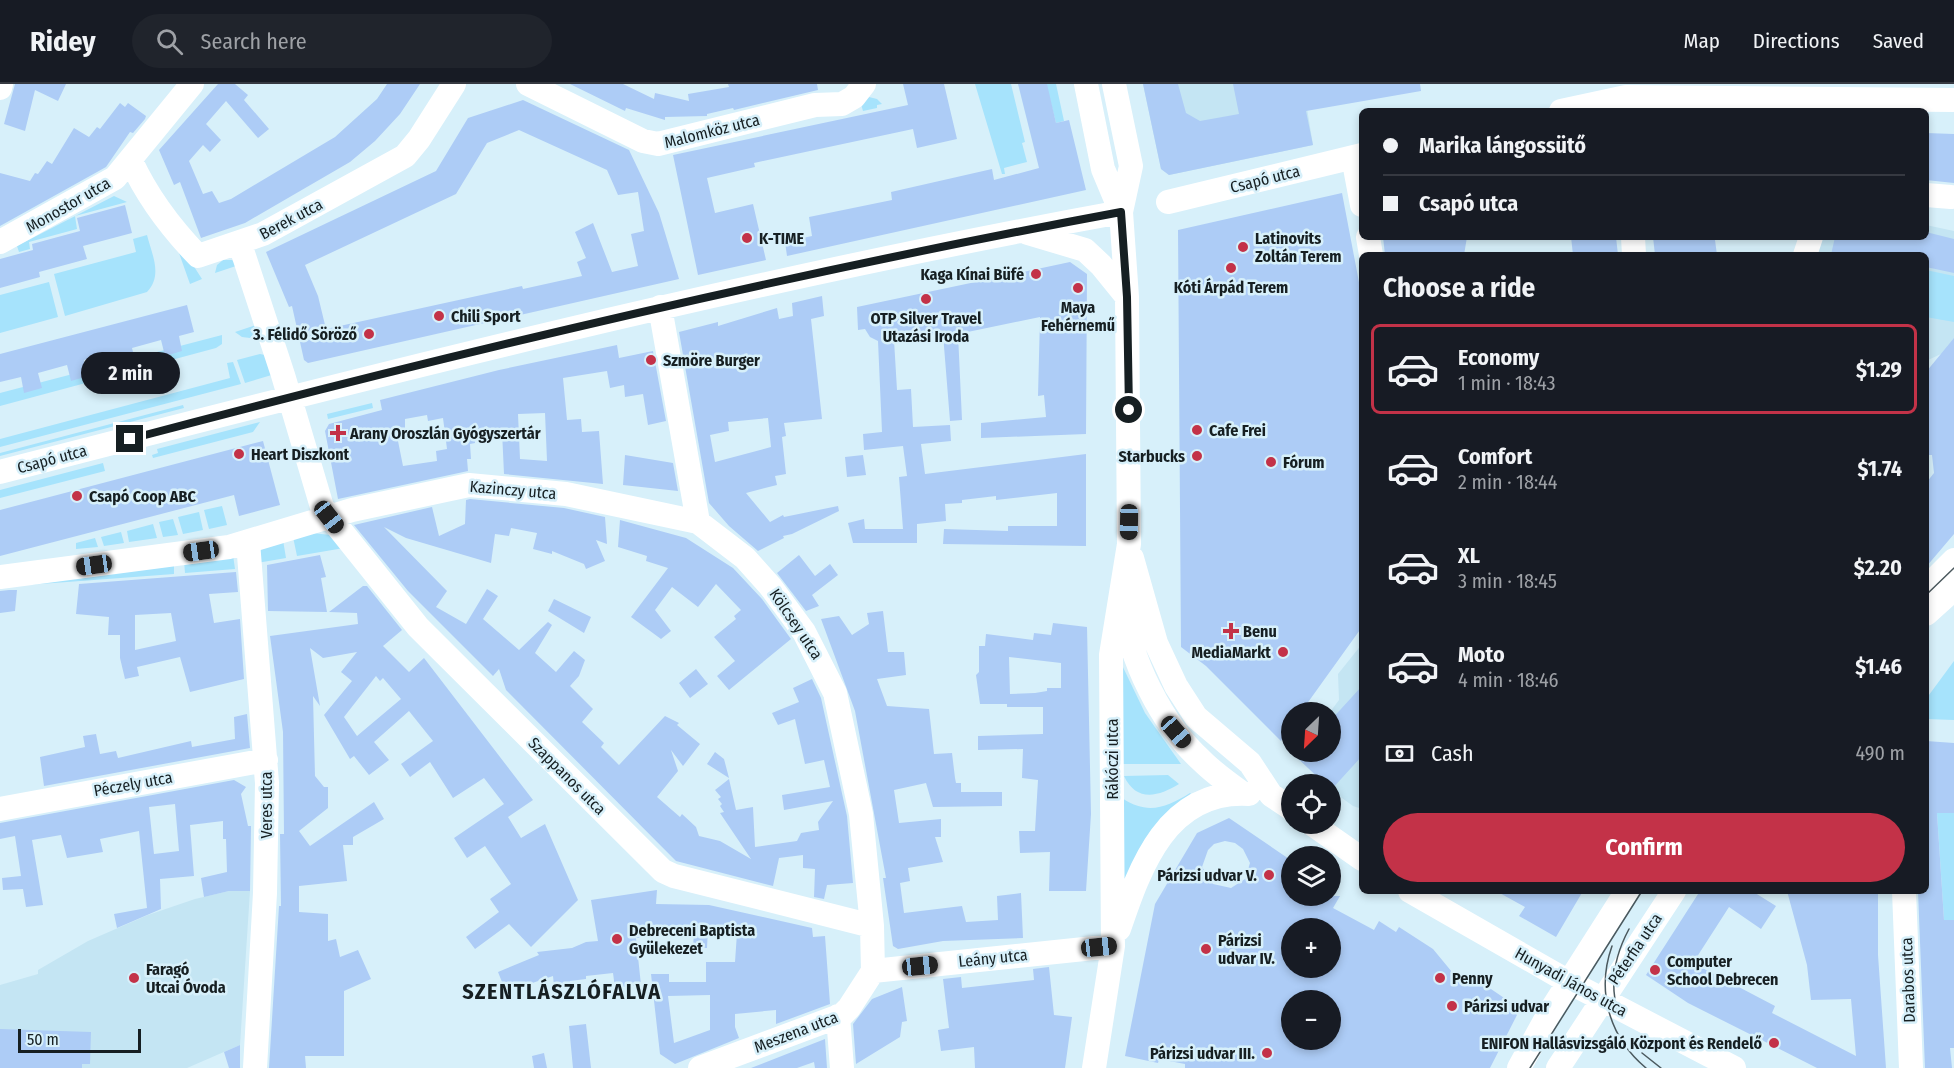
<!DOCTYPE html>
<meta charset="utf-8">
<style>
:root{--surface:#171b24;--page:#20242c;--text:#f1f3f6;--muted:#9ea1a6;--line:#363941;--accent:#c33248}
body{margin:0;font-family:"Fira Sans Condensed",sans-serif;background:var(--page);color:var(--text);height:100vh;display:flex;flex-direction:column;font-size:22px;white-space:nowrap}
*{box-sizing:border-box;margin:0}
p{font-size:20px;color:var(--muted)}
.icon{flex:none;width:33px;height:33px;fill:none;stroke:currentColor;stroke-width:2;stroke-linecap:round;stroke-linejoin:round}
.map{position:relative;flex:1;overflow:hidden}
.drawer{position:absolute;left:1359px;top:168px;width:570px;height:642px;display:flex;flex-direction:column;background:var(--surface);border-radius:9px;box-shadow:0 3px 9px #0003}
.drawer>*{flex:none}
.top-card{position:absolute;left:1359px;top:24px;width:570px;height:132px;border-radius:9px;box-shadow:0 3px 9px #0003;display:grid;align-content:center;height:132px;padding:0 24px;background:var(--surface)}
.needle{width:39px;rotate:205deg}
.buttons{position:absolute;left:1281px;top:618px;display:grid;gap:12px}
.buttons a{display:grid;place-items:center;width:60px;height:60px;border-radius:50%;background:var(--surface);box-shadow:0 3px 9px #0003;font-size:30px}
.scale{position:absolute;left:18px;bottom:15px;width:123px;box-sizing:border-box;padding-left:6px;border:3px solid #161f22;border-top:0;font-size:16px;line-height:21px;white-space:nowrap;color:#161f22;-webkit-text-stroke:4px #d7f0fa;paint-order:stroke}
.end{position:absolute;width:27px;height:27px;margin:-14px;border:8px solid #161f22;background:#fff;box-shadow:0 0 0 3px #fff}
.from{border-radius:50%}
.bubble{position:absolute;height:42px;border-radius:21px;background:var(--surface);box-shadow:0 3px 9px #0003;font-size:20px;font-weight:700;line-height:42px;text-align:center}
.car{position:absolute;width:18px;height:36px;margin:-18px -9px;border-radius:8px;box-shadow:0 0 4px 2px #0007;background:linear-gradient(#222 24%,#8ab4d8 0 40%,#222 0 76%,#8ab4d8 0 86%,#222 0)}
.top-card b{display:flex;align-items:center;gap:21px;height:57px;font-size:22px}
.top-card b+b{border-top:2px solid var(--line)}
.top-card i{width:15px;height:15px;background:var(--text)}
ul{padding:0;list-style:none}
li{display:flex;align-items:center;gap:18px;height:90px;margin:0 12px 9px;padding:0 12px;border:3px solid transparent;border-radius:9px}
li div{flex:1}
li b{display:block;font-size:22px}
li em{font-style:normal;font-weight:700}
li.active{border-color:var(--accent)}
li>.icon{width:54px;height:54px;stroke-width:1.5}
h2{padding:0 24px;font-size:27px;line-height:72px}
.pay{display:flex;align-items:center;gap:15px;height:66px;padding:0 24px;font-size:22px}
.pay p{margin-inline-start:auto}
.cta{display:flex;gap:12px;margin-top:auto;padding:12px 24px}
.cta a{flex:1;height:69px;border-radius:36px;background:var(--accent);color:#fff;font-size:24px;font-weight:700;line-height:69px;text-align:center}
header{display:flex;align-items:center;gap:36px;box-sizing:border-box;height:84px;padding:0 30px;background:var(--surface);border-bottom:2px solid var(--line)}
header strong{font-size:28px}
nav{display:flex;gap:33px;margin-inline-start:auto;font-size:21px}
.search{width:420px;height:54px;background:var(--page);display:flex;align-items:center;gap:15px;box-sizing:border-box;padding:0 21px;border-radius:33px;color:var(--muted);font-size:22px}
.map>svg:first-child{display:block}
.built{fill:#c4e5f3}
.green{fill:#a6e3fc}
.building{fill:#adccf6;fill-rule:evenodd}
.lines{fill:none;stroke-linecap:round;stroke-linejoin:round}
.minor{stroke:#fff;stroke-width:24}
.tram{stroke:#4b595e;stroke-width:1.5}
.route{stroke:#161f22;stroke-width:8}
.poi-dot{fill:#c33248;stroke:#d7f0fa;stroke-width:2}
.labels{text-anchor:middle;dominant-baseline:central;stroke-width:5;stroke-linejoin:round;paint-order:stroke}
.street-label{font-size:16px;fill:#161f22;stroke:#d7f0fa}
.poi-label{font-size:16px;font-weight:bold;fill:#161f22;stroke:#d7f0fa;text-anchor:start}
.district-label{font-size:22px;font-weight:bold;letter-spacing:1.5px;fill:#161f22;stroke:#d7f0fa}
</style>
<header>
<strong>Ridey</strong>
<div class="search"><svg class="icon" aria-label="search" viewBox="0 0 24 24"><circle cx="10" cy="10" r="6"/><path d="M15 15l6 6"/></svg>Search here</div>
<nav><a>Map</a><a>Directions</a><a>Saved</a></nav>
</header>
<div class="map">
<svg width="1954" height="984" viewBox="0 0 1954 984">
<rect width="100%" height="100%" fill="#d7f0fa"/>
<path class="built" d="M1143 0H1303L1313 61 1169 91 1161 85Z
M1926 141 1954 147V264L1926 277V171H1815L1820 153H1926Z
M1362 560V725L1353 722 1331 706 1330 700H1325L1297 673 1301 668H1330V628L1339 616 1338 590Z
M229 807H250L240 961 187 984H0V901L38 890V886L88 857 148 831 195 815Z"/>
<path class="green" d="M975 0H1011L1025 58 1022 59 1027 78 1004 84 1005 90H1002Z
M1046 0H1056L1064 37 1056 39Z
M869 13 877 15 882 20 877 21V24L863 27 860 17Z
M114 112 127 118 75 132 77 145 29 158 30 165 19 168 17 162Z
M147 151C152 171 163 191 147 208L65 232 54 190 136 168 133 155Z
M179 169 193 181 202 195 190 200Z
M223 176H232L239 181 215 189 217 181Z
M1926 186 1954 192V238L1926 233Z
M49 198 58 233 0 249V211Z
M259 240 257 248 250 254 242 253 235 248Z
M222 251V260L216 264 0 322V309Z
M260 270 265 271 275 290 245 299 237 276Z
M233 278 241 300 0 363V355L230 294 227 279Z
M372 319 373 324 328 335 327 330Z
M183 321 184 324 0 372V369Z
M260 338 253 348 153 374 152 371 158 369 157 365Z
M103 379 105 387 0 414V406Z
M222 422 227 441 209 445 204 426Z
M199 428 203 446 183 450 178 433Z
M173 435 178 451 163 453 159 438Z
M153 440 157 454 129 458 127 447Z
M121 448 124 459 104 462 101 453Z
M313 449 330 451 344 464 297 472 293 453Z
M95 454 98 463 76 465V459Z
M283 456 286 474 257 479 261 464Z
M233 471 235 485 185 489 184 477Z
M174 478V490L0 503Z
M1120 577 1145 629 1181 680H1122Z
M1954 577V636L1926 635V615Z
M1168 691 1179 700C1158 713 1136 718 1124 692Z
M1190 709 1194 713 1124 807 1122 714C1147 731 1166 724 1190 709Z
M1937 729H1954V836H1944Z"/>
<path class="building" d="M15 0H66L58 17 35 6 25 47 4 40Z
M218 0H235L248 11 244 16 269 45 258 54 226 17 206 40 221 56 210 68 203 61 189 77 203 110 212 107 219 119 231 115 335 53 377 15 387 0H420L400 30 375 57 350 78 245 139 201 154 180 98 174 101 159 66Z
M570 0H623L654 15 655 9 689 17 688 10 729 3 728 0H817L818 6 734 26 733 24 707 30V32L665 33V36L626 24 625 27Z
M903 0H944L957 55 917 64 913 45 754 79 755 83 707 94 715 129 753 120 766 176 698 191 673 71 908 21Z
M1018 0H1047L1056 39 1069 36 1086 106 787 172 785 158 812 152 809 133 892 116 891 108 992 85 994 96 1039 84Z
M1143 0H1178L1186 29 1200 37 1239 30 1233 0H1420L1421 7 1306 27 1313 61 1169 91 1161 85Z
M523 16 629 66 659 129 679 195 308 279 304 276 292 222 289 223 266 168 436 87 468 34ZM519 46 607 86 618 111 638 108 644 147 631 150 638 182 612 188 593 139 575 148 586 174 577 178 582 192 523 205 522 202 326 245 318 212 305 181 456 110 487 59Z
M120 19 125 23 128 19 146 32 145 35 133 49 130 48 106 83 0 142V89L30 97 35 89 38 90 47 77 52 80 74 44 89 53 97 43 100 45Z
M1926 49 1954 50V99L1926 96Z
M1342 109 1362 214V543L1301 628H1292V641L1281 657 1206 582 1181 563 1178 146Z
M125 121 132 149 83 162 87 175 39 188 40 193 0 204V175L33 166 32 160 80 147 77 134Z
M1926 148 1954 155V189L1926 183V171H1831L1835 153H1926Z
M1383 153H1467L1464 171H1385Z
M1571 153H1616L1618 171H1573Z
M1653 153H1710L1715 156 1717 171H1655Z
M1070 178 1087 190 1086 350 981 354V339L1046 333 1044 311 1038 312 1040 233 958 250 962 336 950 337 943 250 894 256 897 306 911 305 913 343 950 341 951 357 921 360 925 390 1086 370V462L943 460 944 445 1008 447V442H1057V409L996 416V412L962 416V419L945 420 946 437 917 440V459H853L848 439 864 435 865 445H903L899 393 907 392 903 362 864 366 863 350 882 348 878 257 870 253 865 245 858 246 857 223Z
M822 212 824 232 811 235 822 335 784 339 786 352 782 353 786 390 775 392 777 401 746 409 770 438 783 431 784 433 838 422 839 427 792 450 783 452 784 454 758 467 729 442 709 419 679 248 718 238V242L777 224 779 235 793 232 792 219ZM768 334 771 363 715 378 710 351 729 347 728 338Z
M187 221 194 248 179 252 182 267 165 272 161 256 132 264 136 280 119 284 115 268 84 276 88 292 71 297 67 281 38 289 42 304 24 309 21 293 0 298V270Z
M1954 254V450L1926 483V399L1934 389 1932 371H1926V288Z
M617 261 619 274 653 267 666 337 648 341 643 310 625 313 624 301 610 304 607 287 563 294 567 336 581 335 582 348 599 347 603 400 504 390 502 347 474 348 475 359 470 360 471 375H467L468 387 338 415 325 347 329 340 382 326 380 316 499 286ZM545 329 547 377 520 375 518 330ZM427 331 428 337 443 334 447 365 436 367 437 377 403 382 398 357 405 355V335Z
M263 357 280 421 239 432 234 411 0 472V426Z
M625 371 673 379 678 407 623 401Z
M863 371 866 391 847 393 845 373Z
M470 415 564 424 605 433 607 460 596 456 605 477 586 485 584 480 552 467V470L533 465 537 449 511 444 509 452 495 450 491 479 406 454 384 443 447 507 436 523 466 540 487 505 498 512 483 535 519 566 548 538 552 541 535 569 556 588 574 567 585 576 579 592 570 602 593 625 582 638 604 659 601 663 619 681 665 632 679 639 677 641 700 660 683 682 671 666 678 687 657 713 680 733 682 730 696 743 699 752 720 757 751 775 720 729 724 728 720 722 722 720 718 715 721 713 715 706 729 695 736 726 753 723 755 763 797 757 801 749 819 746 818 738 833 717 784 726 782 711 830 703 824 676 805 680 795 635 778 641 772 629 799 618 793 604 812 595 821 614 847 732 853 799 827 801 824 815 814 813 815 785 803 784V771L779 774 773 802 676 777 506 606 499 585 493 592 408 507 354 441 432 423 439 452 465 440 466 416Z
M620 436 686 454 733 484 762 515 791 555 729 606 717 592 735 577 714 553 736 535 734 532 741 526 716 500 698 523 672 503 655 526 671 547 661 555 631 533 668 484 646 477 647 472 618 463Z
M320 471 326 493 321 494 327 528 268 527 267 481Z
M799 471 815 492 830 480 838 491 812 511 819 522 806 527 777 489Z
M236 488 238 508 209 510 214 539 240 535 244 595 190 608 180 573 137 583 139 592 125 595 120 574V551H108L109 533 76 530 79 500ZM171 529 176 557 135 566V531Z
M363 502H367L402 546 383 562 409 588 424 574 533 716 508 733 521 754 545 740 578 816 531 863 509 840 475 865 466 853 499 828 490 815 511 800 485 762 467 774 454 754 504 720 484 694 453 714 430 678 410 693 401 680 433 657 409 627 374 658 389 676 369 691 354 672 350 675 324 631 352 597 341 588 357 568 323 574 310 564 320 622 313 612 315 692 324 703H328V724L299 747 310 762 374 718 384 735 353 753V761H343L347 797 299 802V828L328 830V857L336 855 340 873 358 866 371 895 344 907V972H305L306 984H269L279 822H281L280 750H284L283 648 270 552 358 540 357 529 329 528ZM376 592 380 597 383 594 401 615 357 652 344 633Z
M9 506H17L15 527 0 529V507Z
M554 515 591 533 584 549 548 527Z
M883 527 888 568H904L906 591 877 595 887 622 929 625 934 670 952 669 955 694 956 699H961V708H1002V722L933 723 926 699 894 706 899 739 941 735V753H935L943 778 908 784 910 797 900 799 904 829 962 822 966 838 998 836 997 812 1021 809 1023 854 943 857 898 865 893 862 883 794H886L855 627 821 535 839 532 852 551 869 540 867 529Z
M1053 539 1087 543 1091 730 1086 807H1049L1050 768 1020 769 1019 747H1035L1038 696 1022 694 1023 665 978 666V652L1043 650V623H1007V620H980L976 591 979 588V562H985L986 550 1033 556 1034 549 1051 551ZM1009 573 1061 579V604H1047V607L1035 609 1010 610Z
M696 585 708 600 690 614 679 599Z
M1362 602V672L1331 706 1330 700H1325L1291 668H1330V637Z
M247 630 250 664 44 702 40 673 85 663 83 652 96 650 100 670 116 667 118 674 191 657 192 663 235 655 234 633Z
M1926 657 1954 659V729H1937L1944 836H1954V964H1950L1952 984H1925L1918 807H1926Z
M715 668 724 675 729 694 707 680Z
M234 696 246 703 241 710 248 742H251L250 807H229L204 813 201 794 227 788 226 755H223V737L190 741 194 792 160 795 161 825 117 844 114 830 147 824 139 747 100 755 103 768 67 774 61 751 32 756 43 821 26 823 23 805 3 806 2 794 21 792 15 752 0 755V739ZM175 720 179 767 154 770 149 723Z
M1229 734 1292 777V812H1340L1333 824 1374 846 1379 837 1396 848 1399 843 1433 865 1452 888 1488 903 1513 920 1517 931 1490 984H1185V980L1159 975 1158 979 1125 972 1155 820 1197 749ZM1225 757 1235 759 1243 765 1250 779 1245 795 1231 804 1213 800 1202 783 1208 766 1214 760ZM1292 844H1330V884H1292ZM1292 916H1330V956H1292Z
M657 806 656 820 709 821 812 844 813 853 825 852 830 920 776 940V926L735 930V943L739 954 675 980 660 970 651 890H669V898H706V878H735L737 849 708 844 707 864H693L694 847 655 845V852L636 854 641 901 615 904 613 889 586 892V895L570 897V901L554 902 553 892 506 908 498 888 539 871 537 868 572 864 586 858 598 857 591 816ZM710 911V946L674 959 668 912Z
M1496 807H1583L1556 853 1519 832 1525 823Z
M1700 807H1752L1776 822 1761 845 1729 823 1693 879 1775 922 1772 929 1856 972 1851 915 1811 916 1807 881 1787 807H1878V871L1886 984H1817L1688 919 1646 891Z
M1049 883 1054 931 1072 933 1065 984H975L974 963 941 967 938 946 949 944 943 895 961 893 962 904 1034 896 1033 885Z
M902 903 907 937 902 938 900 953 856 980 853 940 872 915Z
M586 940 591 984H573L569 942Z
M0 945 91 948 90 980H82V984H0Z
M825 955 827 984H815L814 978 797 984H751Z
M240 961V984H229L224 968Z
M544 969 547 984H534L532 972Z"/>
<g class="lines">
<path class="minor" d="M528 0 643 57 658 60 815 21 842 20 854 13 864 0
M1086 0 1103 85 1121 128
M0 4 1 0
M1561 27 1626 13 1954 16
M1353 73 1362 121
M131 77C147 112 171 144 198 172L263 150 405 72 419 55 454 0
M1926 111 1951 113
M1168 118 1362 71
M1028 149 1085 166 1101 181 1127 213
M1368 153 1371 171
M1633 153 1634 171
M0 158 115 94 192 0
M240 160 283 291 322 423 418 543 663 787 674 792 872 842
M1805 171 1811 153
M660 223 698 438
M0 388C371 292 743 197 1121 128
M248 458 267 699 265 809 255 984
M1132 474 1156 559 1176 602 1196 633 1250 679 1271 711 1292 725
M0 493 229 463 352 426 469 401 566 410 698 438 745 474 770 502 804 548 835 609 861 730 872 842 873 887
M1926 504 1954 476
M1124 521C1128 574 1163 642 1202 677 1214 689 1228 699 1242 709
M1926 530 1954 505
M0 725 266 676
M1312 740 1362 775
M1410 807 1569 898 1734 984
M1904 807 1911 984
M1119 845C1140 783 1167 705 1249 710
M873 887 1113 862
M838 932 842 984
M700 984 842 931 849 924 873 887
M1094 984 1113 862 1111 571 1129 460 1127 213 1121 128 1131 82 1114 0
M1519 984 1548 931 1627 807
M1558 984 1674 807"/>
<path class="tram" d="M1926 511 1954 484
M1612 862C1596 907 1609 953 1646 984
M1618 928C1609 899 1615 871 1629 845
M1642 969 1661 984
M1530 984 1642 807"/>
</g>
<g class="lines">
<path class="route" d="M130 355C458 268 787 190 1121 128L1127 213 1129 326"/>
</g>
<g class="poi-dot">
<circle cx="747" cy="154" r="6"/>
<circle cx="1243" cy="163" r="6"/>
<circle cx="1231" cy="184" r="6"/>
<circle cx="1036" cy="190" r="6"/>
<circle cx="1078" cy="204" r="6"/>
<circle cx="926" cy="215" r="6"/>
<circle cx="439" cy="232" r="6"/>
<circle cx="369" cy="250" r="6"/>
<circle cx="651" cy="276" r="6"/>
<circle cx="1197" cy="346" r="6"/>
<path d="M335 340h6v6h6v6h-6v6h-6v-6h-6v-6h6z"/>
<circle cx="239" cy="370" r="6"/>
<circle cx="1197" cy="372" r="6"/>
<circle cx="1271" cy="378" r="6"/>
<circle cx="77" cy="412" r="6"/>
<path d="M1228 538h6v6h6v6h-6v6h-6v-6h-6v-6h6z"/>
<circle cx="1283" cy="568" r="6"/>
<circle cx="1269" cy="791" r="6"/>
<circle cx="617" cy="855" r="6"/>
<circle cx="1206" cy="865" r="6"/>
<circle cx="1655" cy="886" r="6"/>
<circle cx="134" cy="894" r="6"/>
<circle cx="1440" cy="894" r="6"/>
<circle cx="1452" cy="922" r="6"/>
<circle cx="1774" cy="959" r="6"/>
<circle cx="1267" cy="969" r="6"/>
</g>
<g class="labels">
<g class="street-label">
<text transform="translate(712 47) rotate(-14)">Malomköz utca</text>
<text transform="translate(1265 95) rotate(-14)">Csapó utca</text>
<text transform="translate(68 121) rotate(-30)">Monostor utca</text>
<text transform="translate(291 135) rotate(-28)">Berek utca</text>
<text transform="translate(52 375) rotate(-15)">Csapó utca</text>
<text transform="translate(513 406) rotate(5)">Kazinczy utca</text>
<text transform="translate(796 540) rotate(56)">Kölcsey utca</text>
<text transform="translate(1112 675) rotate(-90)">Rákóczi utca</text>
<text transform="translate(567 692) rotate(45)">Szappanos utca</text>
<text transform="translate(133 700) rotate(-10)">Péczely utca</text>
<text transform="translate(266 721) rotate(-90)">Veres utca</text>
<text transform="translate(1635 865) rotate(-56)">Péterfia utca</text>
<text transform="translate(993 874) rotate(-6)">Leány utca</text>
<text transform="translate(1908 896) rotate(-92)">Darabos utca</text>
<text transform="translate(1571 898) rotate(29)">Hunyadi János utca</text>
<text transform="translate(796 948) rotate(-21)">Meszena utca</text>
</g>
<g class="poi-label">
<text x="759" y="154">K-TIME</text>
<text x="1255" y="154">Latinovits<tspan x="1255" dy="18">Zoltán Terem</tspan></text>
<text x="1024" y="190" text-anchor="end">Kaga Kínai Büfé</text>
<text x="1231" y="203" text-anchor="middle">Kóti Árpád Terem</text>
<text x="1078" y="223" text-anchor="middle">Maya<tspan x="1078" dy="18">Fehérnemű</tspan></text>
<text x="451" y="232">Chili Sport</text>
<text x="926" y="234" text-anchor="middle">OTP Silver Travel<tspan x="926" dy="18">Utazási Iroda</tspan></text>
<text x="357" y="250" text-anchor="end">3. Félidő Söröző</text>
<text x="663" y="276">Szmöre Burger</text>
<text x="1209" y="346">Cafe Frei</text>
<text x="350" y="349">Arany Oroszlán Gyógyszertár</text>
<text x="251" y="370">Heart Diszkont</text>
<text x="1185" y="372" text-anchor="end">Starbucks</text>
<text x="1283" y="378">Fórum</text>
<text x="89" y="412">Csapó Coop ABC</text>
<text x="1243" y="547">Benu</text>
<text x="1271" y="568" text-anchor="end">MediaMarkt</text>
<text x="1257" y="791" text-anchor="end">Párizsi udvar V.</text>
<text x="629" y="846">Debreceni Baptista<tspan x="629" dy="18">Gyülekezet</tspan></text>
<text x="1218" y="856">Párizsi<tspan x="1218" dy="18">udvar IV.</tspan></text>
<text x="1667" y="877">Computer<tspan x="1667" dy="18">School Debrecen</tspan></text>
<text x="146" y="885">Faragó<tspan x="146" dy="18">Utcai Óvoda</tspan></text>
<text x="1452" y="894">Penny</text>
<text x="1464" y="922">Párizsi udvar</text>
<text x="1762" y="959" text-anchor="end">ENIFON Hallásvizsgáló Központ és Rendelő</text>
<text x="1255" y="969" text-anchor="end">Párizsi udvar III.</text>
</g>
<g class="district-label">
<text x="562" y="907">SZENTLÁSZLÓFALVA</text>
</g>
</g>
</svg>
<div class="buttons">
<a><svg class="needle" viewBox="-14 -14 28 28"><path d="M0-13l5 13h-10z" fill="#e53935"/><path d="M0 13l5-13h-10z" fill="#9ea1a6"/></svg></a>
<a><svg class="icon" aria-label="locate" viewBox="0 0 24 24"><circle cx="12" cy="12" r="6"/><path d="M12 2v4M12 18v4M2 12h4M18 12h4"/></svg></a>
<a><svg class="icon" aria-label="layers" viewBox="0 0 24 24"><path d="M12 4l9 5-9 5-9-5zM3 14l9 5 9-5"/></svg></a>
<a>+</a>
<a>−</a>
</div>
<div class="scale">50 m</div>
<i class="end from" style="left:1129px;top:326px"></i>
<i class="end" style="left:130px;top:355px"></i>
<div class="bubble" style="left:81px;top:268px;width:99px">2 min</div>
<i class="car" style="left:329px;top:433px;rotate:142deg"></i>
<i class="car" style="left:1129px;top:438px;rotate:181deg"></i>
<i class="car" style="left:201px;top:467px;rotate:262deg"></i>
<i class="car" style="left:94px;top:481px;rotate:262deg"></i>
<i class="car" style="left:1176px;top:648px;rotate:139deg"></i>
<i class="car" style="left:1099px;top:863px;rotate:84deg"></i>
<i class="car" style="left:920px;top:882px;rotate:84deg"></i>
<div class="top-card">
<b><i class="from"></i>Marika lángossütő</b>
<b><i></i>Csapó utca</b>
</div>
<section class="drawer">
<h2>Choose a ride</h2>
<ul>
<li class="active"><svg class="icon" aria-label="car" viewBox="0 0 24 24"><path d="M5 17H2v-5l4-1 3-4h7l3 4 3 1v5h-3M9 17h6M6 11h13"/><circle cx="7" cy="17" r="2"/><circle cx="17" cy="17" r="2"/></svg><div><b>Economy</b><p>1 min · 18:43</p></div><em>$1.29</em></li>
<li><svg class="icon" aria-label="car" viewBox="0 0 24 24"><path d="M5 17H2v-5l4-1 3-4h7l3 4 3 1v5h-3M9 17h6M6 11h13"/><circle cx="7" cy="17" r="2"/><circle cx="17" cy="17" r="2"/></svg><div><b>Comfort</b><p>2 min · 18:44</p></div><em>$1.74</em></li>
<li><svg class="icon" aria-label="car" viewBox="0 0 24 24"><path d="M5 17H2v-5l4-1 3-4h7l3 4 3 1v5h-3M9 17h6M6 11h13"/><circle cx="7" cy="17" r="2"/><circle cx="17" cy="17" r="2"/></svg><div><b>XL</b><p>3 min · 18:45</p></div><em>$2.20</em></li>
<li><svg class="icon" aria-label="car" viewBox="0 0 24 24"><path d="M5 17H2v-5l4-1 3-4h7l3 4 3 1v5h-3M9 17h6M6 11h13"/><circle cx="7" cy="17" r="2"/><circle cx="17" cy="17" r="2"/></svg><div><b>Moto</b><p>4 min · 18:46</p></div><em>$1.46</em></li>
</ul>
<div class="pay"><svg class="icon" aria-label="cash" viewBox="0 0 24 24"><path d="M3 7h18v10H3z"/><circle cx="12" cy="12" r="2"/></svg>Cash<p>490 m</p></div>
<div class="cta"><a>Confirm</a></div>
</section>
</div>
